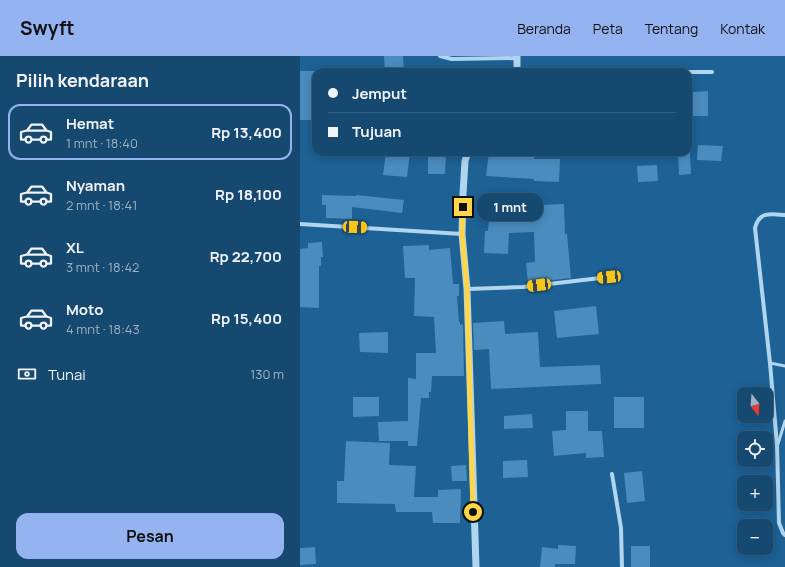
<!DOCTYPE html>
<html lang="id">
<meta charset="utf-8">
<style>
:root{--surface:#164970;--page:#235378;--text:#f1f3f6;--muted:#9eb2c3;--line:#356183;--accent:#95b2f1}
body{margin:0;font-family:Manrope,sans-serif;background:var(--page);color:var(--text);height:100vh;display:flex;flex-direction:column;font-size:15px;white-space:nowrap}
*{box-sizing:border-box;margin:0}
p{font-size:13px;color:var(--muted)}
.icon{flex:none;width:22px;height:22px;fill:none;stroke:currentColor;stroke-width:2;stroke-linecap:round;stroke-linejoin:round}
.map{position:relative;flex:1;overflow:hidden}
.side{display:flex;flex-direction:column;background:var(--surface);width:300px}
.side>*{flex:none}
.hud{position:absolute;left:12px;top:12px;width:380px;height:88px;border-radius:12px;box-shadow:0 2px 10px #0003,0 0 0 1px var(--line);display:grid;align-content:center;height:88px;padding:0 16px;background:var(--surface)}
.needle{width:26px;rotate:163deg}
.controls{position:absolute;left:437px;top:331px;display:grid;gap:8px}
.controls a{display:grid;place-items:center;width:36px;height:36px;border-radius:8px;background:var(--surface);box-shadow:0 2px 10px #0003,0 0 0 1px var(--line);font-size:20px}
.end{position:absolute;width:18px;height:18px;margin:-9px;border:5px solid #ffd54a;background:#111;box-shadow:0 0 0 2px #111}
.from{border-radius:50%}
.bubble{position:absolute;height:28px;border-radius:12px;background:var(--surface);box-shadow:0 2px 10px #0003,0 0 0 1px var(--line);font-size:13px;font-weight:700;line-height:28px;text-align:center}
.car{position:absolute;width:12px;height:24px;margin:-12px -6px;border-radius:5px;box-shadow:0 0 3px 1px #0007;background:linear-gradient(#f5c518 24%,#345 0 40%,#f5c518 0 76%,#345 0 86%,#f5c518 0)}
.hud b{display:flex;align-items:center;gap:14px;height:38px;font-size:15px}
.hud b+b{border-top:1px solid var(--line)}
.hud i{width:10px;height:10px;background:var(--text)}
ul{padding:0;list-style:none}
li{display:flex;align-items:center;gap:12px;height:56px;margin:0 8px 6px;padding:0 8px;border:2px solid transparent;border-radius:12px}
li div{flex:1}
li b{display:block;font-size:15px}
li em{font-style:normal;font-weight:700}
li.on{border-color:var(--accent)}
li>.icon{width:36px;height:36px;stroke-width:1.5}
h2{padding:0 16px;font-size:18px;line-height:48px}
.pay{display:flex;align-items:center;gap:10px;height:44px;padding:0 16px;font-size:15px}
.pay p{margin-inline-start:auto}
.button{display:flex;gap:8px;margin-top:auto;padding:8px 16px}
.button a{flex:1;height:46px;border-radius:12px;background:var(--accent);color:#111;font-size:16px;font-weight:700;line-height:46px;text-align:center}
header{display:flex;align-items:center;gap:24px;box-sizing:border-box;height:56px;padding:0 20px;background:var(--accent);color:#111}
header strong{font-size:19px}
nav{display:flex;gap:22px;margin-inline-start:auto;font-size:14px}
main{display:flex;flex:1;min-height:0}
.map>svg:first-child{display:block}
.building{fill:#4a8cbd}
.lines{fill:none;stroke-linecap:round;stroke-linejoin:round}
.service{stroke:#b0d5ef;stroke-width:3}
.minor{stroke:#b0d5ef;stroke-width:4}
.tertiary{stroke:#b0d5ef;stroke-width:7}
.route{stroke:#ffd54a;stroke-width:5}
</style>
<header>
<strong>Swyft</strong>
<nav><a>Beranda</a><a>Peta</a><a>Tentang</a><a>Kontak</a></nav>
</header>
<main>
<section class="side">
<h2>Pilih kendaraan</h2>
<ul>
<li class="on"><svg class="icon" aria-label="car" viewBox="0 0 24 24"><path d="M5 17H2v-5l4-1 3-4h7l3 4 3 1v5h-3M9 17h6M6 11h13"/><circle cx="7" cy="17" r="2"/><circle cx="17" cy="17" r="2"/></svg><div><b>Hemat</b><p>1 mnt · 18:40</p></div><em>Rp 13,400</em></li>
<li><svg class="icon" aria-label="car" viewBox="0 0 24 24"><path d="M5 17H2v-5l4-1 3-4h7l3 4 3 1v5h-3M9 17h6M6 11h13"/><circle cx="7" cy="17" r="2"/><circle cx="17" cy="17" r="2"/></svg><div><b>Nyaman</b><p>2 mnt · 18:41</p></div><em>Rp 18,100</em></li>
<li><svg class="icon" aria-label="car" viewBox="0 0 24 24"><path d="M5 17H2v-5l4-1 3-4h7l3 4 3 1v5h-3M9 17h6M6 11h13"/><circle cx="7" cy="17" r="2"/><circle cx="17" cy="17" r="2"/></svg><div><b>XL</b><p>3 mnt · 18:42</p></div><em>Rp 22,700</em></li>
<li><svg class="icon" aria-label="car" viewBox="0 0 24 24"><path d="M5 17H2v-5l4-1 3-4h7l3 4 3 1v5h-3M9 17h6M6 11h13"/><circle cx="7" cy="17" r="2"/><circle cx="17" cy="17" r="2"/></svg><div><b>Moto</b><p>4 mnt · 18:43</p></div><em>Rp 15,400</em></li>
</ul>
<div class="pay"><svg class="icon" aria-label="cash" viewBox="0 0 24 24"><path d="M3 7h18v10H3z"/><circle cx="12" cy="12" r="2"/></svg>Tunai<p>130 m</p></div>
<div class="button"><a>Pesan</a></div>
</section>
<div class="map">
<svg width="485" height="511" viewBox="0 0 485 511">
<rect width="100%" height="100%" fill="#1d6195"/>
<path class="building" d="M84 0H103L104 16H85Z
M0 15H16V64H0Z
M408 35V60H391V36Z
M398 89 423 90 421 105 397 104Z
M86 96H110L107 121 83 119Z
M128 96H146L145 118H128Z
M189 96H235L234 103H260L259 126 234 125V123L186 120Z
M390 97 391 118 379 119 378 98Z
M357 109 358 125 338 126 337 110Z
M22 139 56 140V139L104 144 102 157 52 151V163L26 162V149H22Z
M220 141 219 150 264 148 265 178H267L271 222 228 227 226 207 235 206 234 176 209 177 208 198 184 197 185 175H188L190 150H192L193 142Z
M22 186 23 201H21V210H19V252L0 251V193L8 192V187Z
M129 189V194L150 192 153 228H159V240H157L159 266H160V269L163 268 164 320H132L131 336H129V342H121L117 390H108V385H79L78 366 108 365V322L116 323V297H136L134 261 114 260 115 222H105L103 190Z
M296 250 299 278 257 282 254 255Z
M204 265 205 278 238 276 240 311 300 309 301 328 191 333 189 293 174 294 173 267Z
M88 276V297L60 296 59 277Z
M53 341H79V360L53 361Z
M314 341H344V372H314Z
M266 355H288V375H302L304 401 286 402V397L254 400 252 375 266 374Z
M232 358 233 372 204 373V360Z
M46 385 90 387 89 409 116 410 114 441H138V434L161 433 160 467H133L132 456H96L95 448 37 447V425H44Z
M227 404 228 421 203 422V405Z
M166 409 167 425H152L151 410Z
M342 415 345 445 327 447 324 417Z
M258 489 276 490 275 508H255V511H240L242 491 258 493Z
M331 490H350V511H331Z
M15 491 16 508 0 509V492Z"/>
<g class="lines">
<path class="service" d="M470 307 485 310
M478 388 485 365"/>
<path class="minor" d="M140 0 152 3 217 2
M244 16H412
M485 159C471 158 459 155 455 172L470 307 477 389 479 467 483 477 485 479
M0 168 162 178
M167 233 223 231 309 221
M312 418 321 472 322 511"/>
<path class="tertiary" d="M217 0V16
M168 96 165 105 163 138 162 178 167 233 176 511"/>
</g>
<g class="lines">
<path class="route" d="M163 151 162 178 167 233 173 456"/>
</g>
</svg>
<div class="controls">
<a><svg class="needle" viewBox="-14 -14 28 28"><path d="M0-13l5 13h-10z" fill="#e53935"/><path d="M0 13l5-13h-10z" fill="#9eb2c3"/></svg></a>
<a><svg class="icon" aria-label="locate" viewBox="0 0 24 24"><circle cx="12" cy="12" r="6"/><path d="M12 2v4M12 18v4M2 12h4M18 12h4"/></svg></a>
<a>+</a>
<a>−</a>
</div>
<i class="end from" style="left:173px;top:456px"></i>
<i class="end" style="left:163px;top:151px"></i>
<div class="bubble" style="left:177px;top:137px;width:66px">1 mnt</div>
<i class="car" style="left:55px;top:171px;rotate:93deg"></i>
<i class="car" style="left:309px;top:221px;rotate:264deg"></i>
<i class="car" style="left:239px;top:229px;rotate:263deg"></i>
<div class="hud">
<b><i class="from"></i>Jemput</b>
<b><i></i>Tujuan</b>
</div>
</div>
</main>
